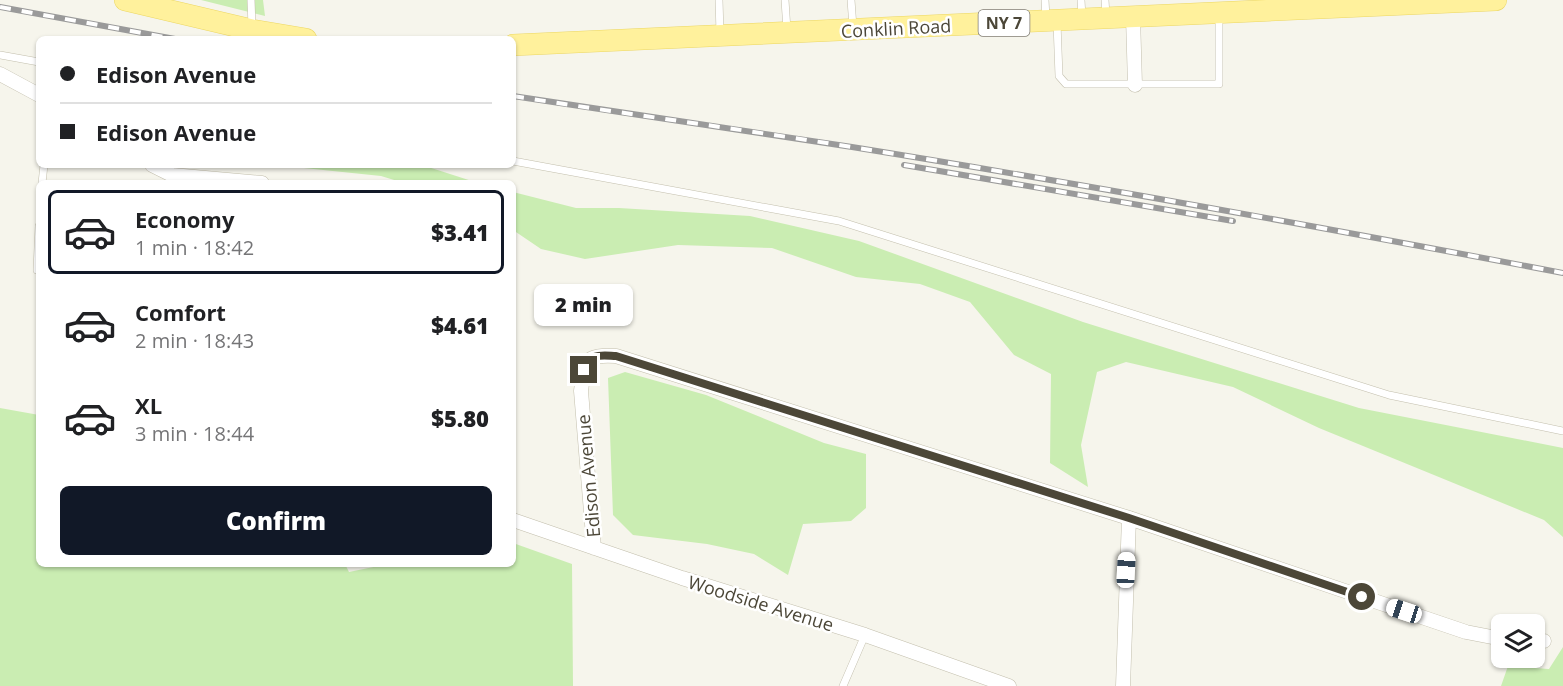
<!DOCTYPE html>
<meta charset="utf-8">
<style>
:root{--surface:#fff;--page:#f6f6f6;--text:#202124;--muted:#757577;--line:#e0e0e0;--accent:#111827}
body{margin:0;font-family:"Open Sans",sans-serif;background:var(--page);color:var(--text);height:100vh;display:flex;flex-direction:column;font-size:22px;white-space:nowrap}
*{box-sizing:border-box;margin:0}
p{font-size:20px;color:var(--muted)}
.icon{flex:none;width:33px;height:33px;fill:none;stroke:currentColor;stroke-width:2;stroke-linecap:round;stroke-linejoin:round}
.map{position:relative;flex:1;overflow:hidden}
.drawer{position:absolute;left:36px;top:180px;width:480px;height:387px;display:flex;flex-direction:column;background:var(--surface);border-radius:9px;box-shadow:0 2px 4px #0004}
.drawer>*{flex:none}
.guide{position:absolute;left:36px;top:36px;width:480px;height:132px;border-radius:9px;box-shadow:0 2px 4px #0004;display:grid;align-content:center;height:132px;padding:0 24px;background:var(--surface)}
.buttons{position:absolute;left:1491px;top:614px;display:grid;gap:12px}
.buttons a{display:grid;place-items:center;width:54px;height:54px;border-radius:9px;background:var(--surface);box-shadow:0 2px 4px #0004;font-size:30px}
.end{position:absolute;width:27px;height:27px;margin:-14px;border:8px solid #4c4738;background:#fff;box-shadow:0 0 0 3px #fff}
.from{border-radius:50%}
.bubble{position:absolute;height:42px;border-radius:9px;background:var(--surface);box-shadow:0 2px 4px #0004;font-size:20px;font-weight:800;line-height:42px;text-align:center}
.car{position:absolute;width:18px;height:36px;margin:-18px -9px;border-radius:8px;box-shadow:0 0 4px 2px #0007;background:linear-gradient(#fff 24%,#345 0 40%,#fff 0 76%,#345 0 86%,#fff 0)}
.guide b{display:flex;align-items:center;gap:21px;height:57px;font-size:22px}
.guide b+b{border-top:2px solid var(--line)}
.guide i{width:15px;height:15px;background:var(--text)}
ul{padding:10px 0 0;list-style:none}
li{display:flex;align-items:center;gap:18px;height:84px;margin:0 12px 9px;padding:0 12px;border:3px solid transparent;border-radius:9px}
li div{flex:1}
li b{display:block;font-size:22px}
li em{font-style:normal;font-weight:800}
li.current{border-color:var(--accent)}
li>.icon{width:54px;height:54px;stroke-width:1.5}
.cta{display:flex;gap:12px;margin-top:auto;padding:12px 24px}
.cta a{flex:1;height:69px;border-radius:9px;background:var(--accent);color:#fff;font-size:24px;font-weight:800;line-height:69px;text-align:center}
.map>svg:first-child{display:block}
.green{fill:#caedb2}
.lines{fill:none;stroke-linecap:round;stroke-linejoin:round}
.lane-casing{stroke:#c3bfad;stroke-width:8}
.street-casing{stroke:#c3bfad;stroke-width:15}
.primary-casing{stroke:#ecd764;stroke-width:22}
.lane{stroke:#fff;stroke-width:7}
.street{stroke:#fff;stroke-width:14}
.primary{stroke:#fff19c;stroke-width:21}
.rail-casing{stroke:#9a9a9a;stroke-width:6}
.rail{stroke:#fff;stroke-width:4;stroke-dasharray:11;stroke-linecap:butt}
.route{stroke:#4c4738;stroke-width:8}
.labels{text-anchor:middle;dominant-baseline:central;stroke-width:5;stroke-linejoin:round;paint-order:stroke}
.shield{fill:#fff;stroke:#827e74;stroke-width:1.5}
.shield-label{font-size:16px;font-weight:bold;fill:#4c4738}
.street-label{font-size:18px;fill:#4c4738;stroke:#fff}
</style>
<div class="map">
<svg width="1563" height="686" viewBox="0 0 1563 686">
<rect width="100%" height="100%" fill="#f6f5ec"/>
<path class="green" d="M201 0H263L265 16Z
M275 165H422L478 183H404L381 176Z
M513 192 576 208H619L750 216 859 241 1083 322 1359 408 1563 448V537L1544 520 1319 428 1233 387 1126 362 1097 372 1081 445 1088 487 1050 463 1051 374 1014 355 970 302 920 284 856 277 772 248 678 245 585 259 541 249 513 230Z
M625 372 706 395 824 443 866 454V508L851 521 803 524 788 575 754 554 707 544 633 535 613 515 608 378Z
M0 408 39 415V564H345L349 572 388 564H513V543L572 564 573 686H0Z
M1563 647V686H1501L1508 666 1549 669Z"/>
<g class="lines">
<defs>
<path id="lane" d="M251 0 252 27
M719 0 720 33
M785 0 787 30
M851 0 853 27
M1045 0 1046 18
M1081 0 1082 17
M1105 0 1106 15
M1057 23 1059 76 1066 84H1219V15
M0 55 39 62
M513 161 839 221 1389 395 1563 431
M42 183 44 165
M37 270 39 226
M843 686 865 635"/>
<path id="street" d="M1133 17 1135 85
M0 74 39 95
M152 165 172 175 262 183
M513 520 682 578 865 635 1009 686
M594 548 581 391C585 362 583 354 616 356L1129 518 1466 632 1502 639
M1534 641H1544
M1123 686 1129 518"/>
<path id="primary" d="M125 0 252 30 306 39
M513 45 1496 0"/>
</defs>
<use href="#lane" class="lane-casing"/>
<use href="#street" class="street-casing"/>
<use href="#primary" class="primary-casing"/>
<use href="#lane" class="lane"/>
<use href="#street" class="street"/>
<use href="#primary" class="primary"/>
<defs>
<path id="rail" d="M0 7 175 39
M513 96C626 114 739 129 852 147 1089 185 1326 228 1563 273
M904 165 1233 221"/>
</defs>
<use href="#rail" class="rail-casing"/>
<use href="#rail" class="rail"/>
</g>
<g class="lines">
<path class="route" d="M584 370C593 353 597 355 616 356L1129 518 1362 597"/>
</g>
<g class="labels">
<rect class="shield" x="978.5" y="10" width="51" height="26" rx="4.5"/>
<g class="shield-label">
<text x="1004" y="23">NY 7</text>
</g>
<g class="street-label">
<text transform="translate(896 28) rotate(-3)">Conklin Road</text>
<text transform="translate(588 476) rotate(-95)">Edison Avenue</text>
<text transform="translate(761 603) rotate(17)">Woodside Avenue</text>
</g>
</g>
</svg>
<div class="buttons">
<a><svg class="icon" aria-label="layers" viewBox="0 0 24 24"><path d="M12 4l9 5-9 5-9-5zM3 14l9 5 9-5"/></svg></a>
</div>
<i class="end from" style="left:1362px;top:597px"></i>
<i class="end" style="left:584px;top:370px"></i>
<div class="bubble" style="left:534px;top:284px;width:99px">2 min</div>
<i class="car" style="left:1126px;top:570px;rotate:3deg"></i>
<i class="car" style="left:1404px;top:611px;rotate:288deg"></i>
<div class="guide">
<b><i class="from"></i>Edison Avenue</b>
<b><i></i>Edison Avenue</b>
</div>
<section class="drawer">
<ul>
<li class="current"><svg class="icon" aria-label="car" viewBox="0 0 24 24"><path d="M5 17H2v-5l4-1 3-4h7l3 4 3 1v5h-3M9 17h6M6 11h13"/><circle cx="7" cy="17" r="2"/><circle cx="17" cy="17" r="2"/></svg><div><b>Economy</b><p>1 min · 18:42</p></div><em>$3.41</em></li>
<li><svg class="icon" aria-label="car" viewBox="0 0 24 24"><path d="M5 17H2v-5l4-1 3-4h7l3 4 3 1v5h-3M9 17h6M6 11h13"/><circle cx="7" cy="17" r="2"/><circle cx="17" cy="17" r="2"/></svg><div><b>Comfort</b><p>2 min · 18:43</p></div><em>$4.61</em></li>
<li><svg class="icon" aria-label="car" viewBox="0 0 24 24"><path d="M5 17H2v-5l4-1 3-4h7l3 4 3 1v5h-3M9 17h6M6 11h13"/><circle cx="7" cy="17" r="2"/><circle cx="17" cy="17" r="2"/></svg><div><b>XL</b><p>3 min · 18:44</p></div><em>$5.80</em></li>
</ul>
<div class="cta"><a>Confirm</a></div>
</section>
</div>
